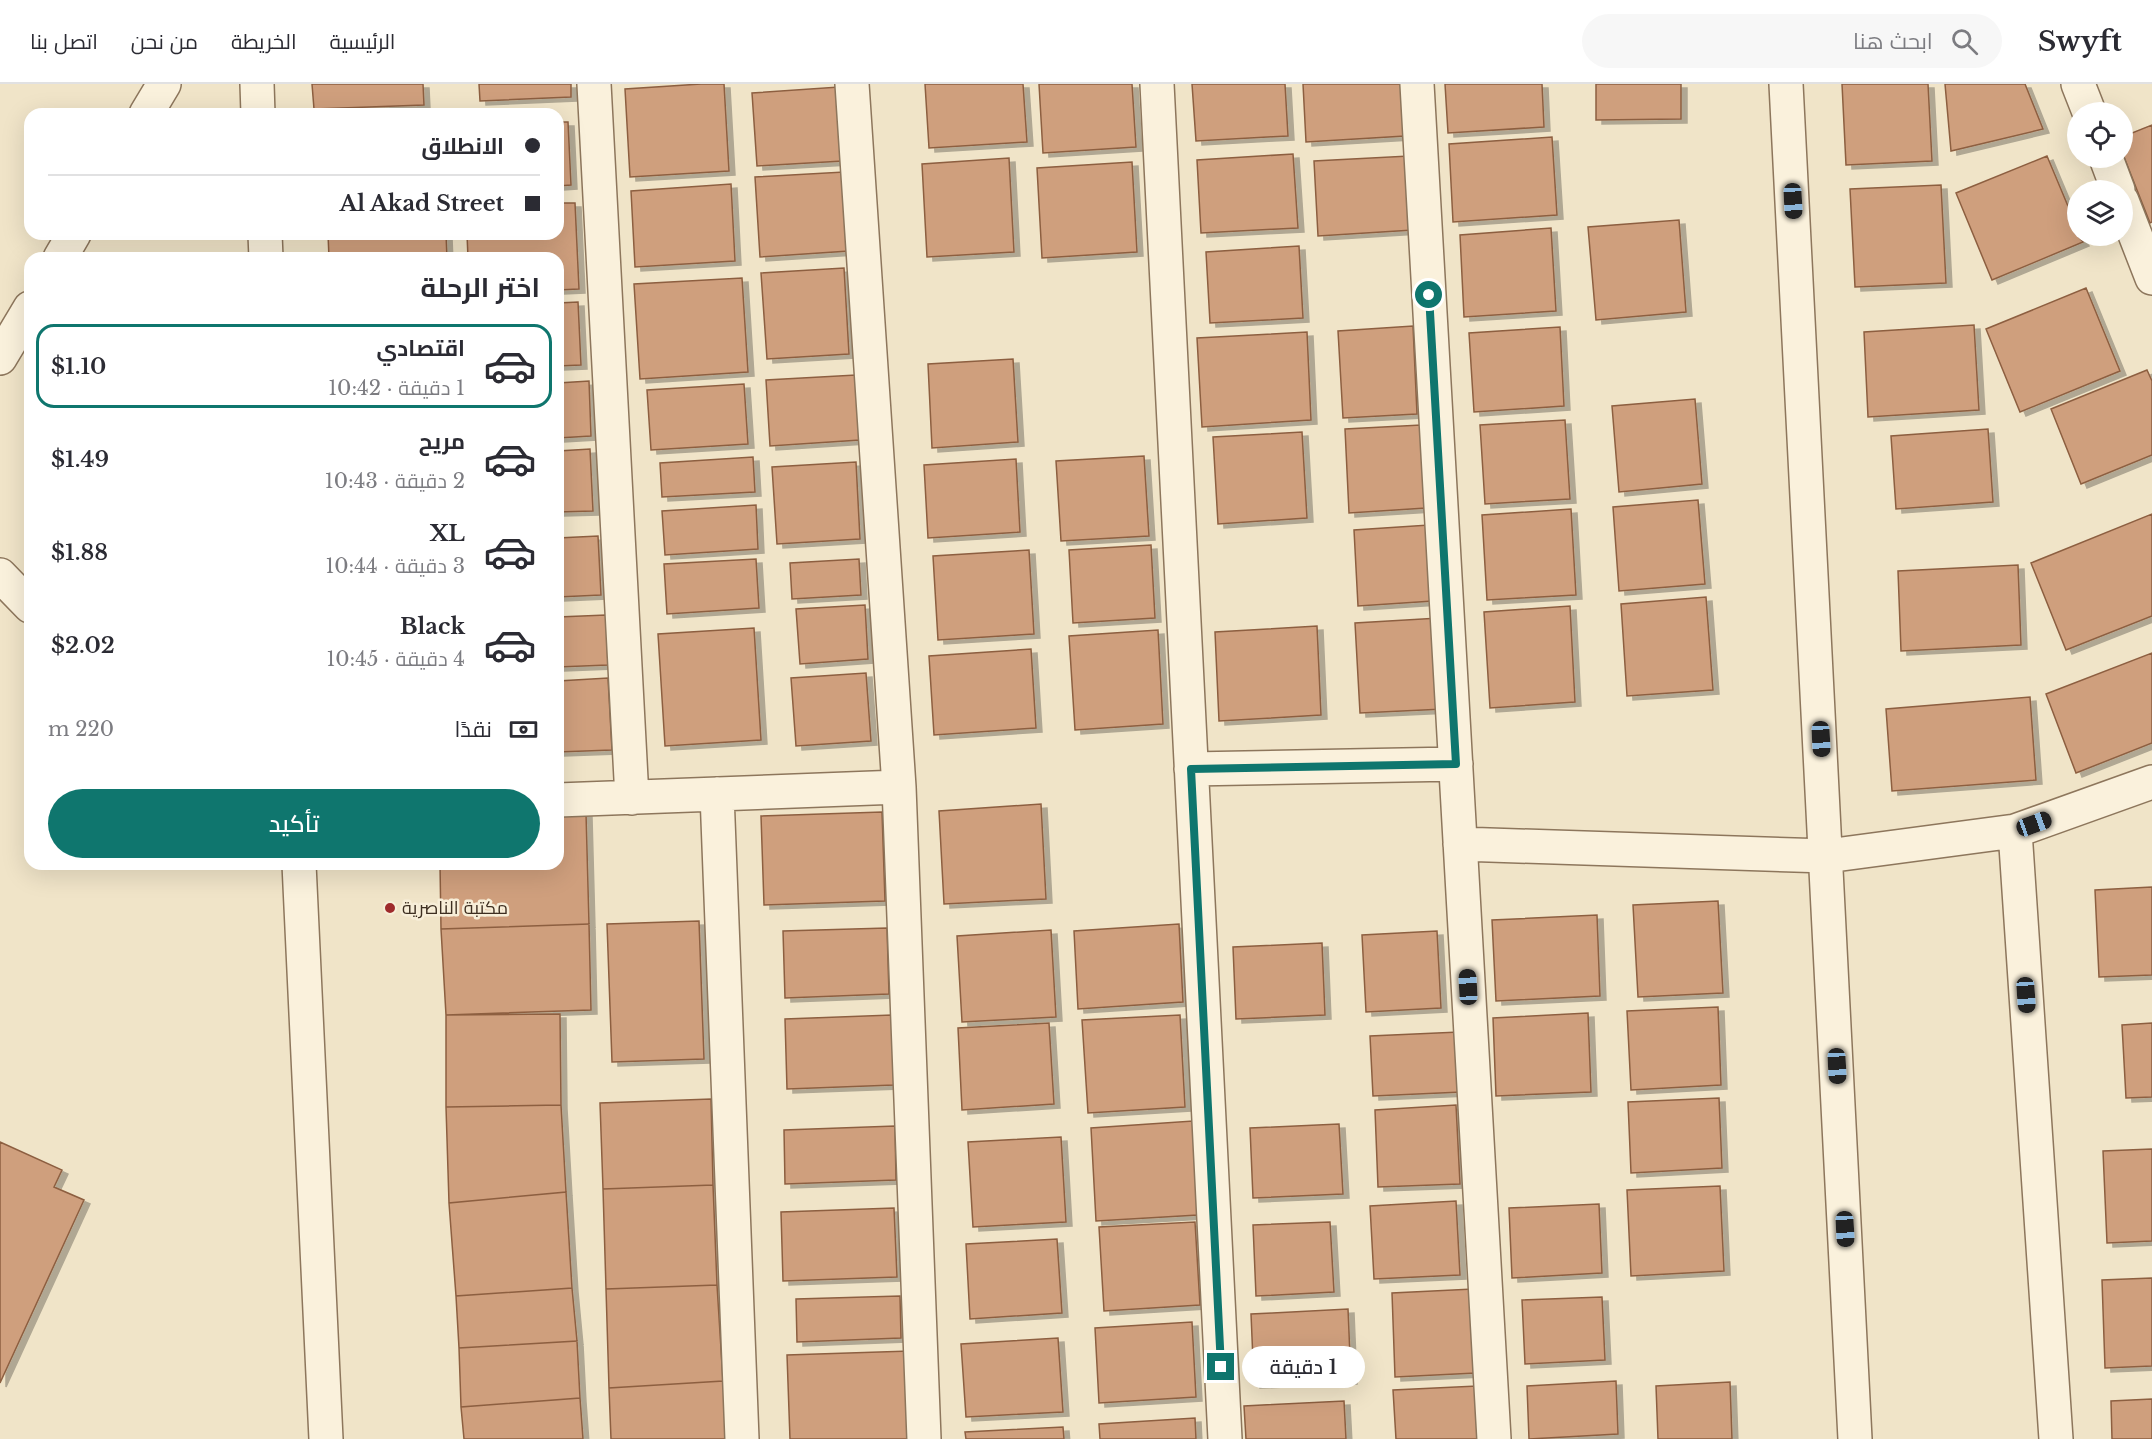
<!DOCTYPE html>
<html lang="ar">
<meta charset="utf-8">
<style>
:root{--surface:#fff;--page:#f7f7f7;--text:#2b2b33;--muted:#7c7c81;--line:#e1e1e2;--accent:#0f766e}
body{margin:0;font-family:"Libre Baskerville",Cairo,serif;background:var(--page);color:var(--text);direction:rtl;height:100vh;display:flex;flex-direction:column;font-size:22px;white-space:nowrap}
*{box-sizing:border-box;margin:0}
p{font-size:20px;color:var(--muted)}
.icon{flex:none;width:33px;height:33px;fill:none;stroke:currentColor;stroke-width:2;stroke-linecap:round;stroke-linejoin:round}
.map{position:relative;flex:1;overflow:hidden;direction:ltr}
.sheet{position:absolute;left:24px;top:168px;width:540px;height:618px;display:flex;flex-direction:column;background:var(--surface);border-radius:18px;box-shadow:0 6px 24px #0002;direction:rtl}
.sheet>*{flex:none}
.top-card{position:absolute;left:24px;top:24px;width:540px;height:132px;border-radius:18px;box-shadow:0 6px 24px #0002;direction:rtl;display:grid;align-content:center;height:132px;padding:0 24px;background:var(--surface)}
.fabs{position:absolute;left:2067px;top:18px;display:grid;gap:12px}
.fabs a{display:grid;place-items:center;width:66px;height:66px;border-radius:50%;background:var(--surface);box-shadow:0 6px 24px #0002;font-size:30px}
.end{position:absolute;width:27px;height:27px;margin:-14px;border:8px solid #0f766e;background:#fff;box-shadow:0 0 0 3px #fff}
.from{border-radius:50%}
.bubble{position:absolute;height:42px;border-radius:21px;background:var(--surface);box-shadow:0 6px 24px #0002;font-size:20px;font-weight:600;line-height:42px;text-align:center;direction:rtl}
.car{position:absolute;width:18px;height:36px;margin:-18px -9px;border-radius:8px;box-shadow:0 0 4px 2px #0007;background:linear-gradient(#222 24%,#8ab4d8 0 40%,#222 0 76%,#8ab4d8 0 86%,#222 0)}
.top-card b{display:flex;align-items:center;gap:21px;height:57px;font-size:22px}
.top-card b+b{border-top:2px solid var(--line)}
.top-card i{width:15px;height:15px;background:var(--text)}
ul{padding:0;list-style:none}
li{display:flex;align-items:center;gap:18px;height:84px;margin:0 12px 9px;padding:0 12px;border:3px solid transparent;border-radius:18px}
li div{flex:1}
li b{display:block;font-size:22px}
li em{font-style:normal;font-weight:600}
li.on{border-color:var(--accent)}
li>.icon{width:54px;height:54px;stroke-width:1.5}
h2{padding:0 24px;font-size:27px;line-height:72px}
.pay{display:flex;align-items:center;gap:15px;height:66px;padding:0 24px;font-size:22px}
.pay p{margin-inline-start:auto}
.action{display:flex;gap:12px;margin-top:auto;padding:12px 24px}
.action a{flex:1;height:69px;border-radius:36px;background:var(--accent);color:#fff;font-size:24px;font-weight:600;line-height:69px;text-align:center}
header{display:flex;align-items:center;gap:36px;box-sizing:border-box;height:84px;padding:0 30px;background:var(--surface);border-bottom:2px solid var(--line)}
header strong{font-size:28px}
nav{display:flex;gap:33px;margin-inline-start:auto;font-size:21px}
.search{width:420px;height:54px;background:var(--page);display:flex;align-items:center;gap:15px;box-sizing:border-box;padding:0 21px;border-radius:33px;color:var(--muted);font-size:22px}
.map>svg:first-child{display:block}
.building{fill:#cf9f7d;stroke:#8d5f41;stroke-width:1.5;filter:url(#shadow)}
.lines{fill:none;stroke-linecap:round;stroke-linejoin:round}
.street-casing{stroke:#8d765c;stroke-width:36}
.street{stroke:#faf1dc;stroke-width:33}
.route{stroke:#0f766e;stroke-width:8}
.poi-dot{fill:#9e2a2b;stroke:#f7eed8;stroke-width:2}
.labels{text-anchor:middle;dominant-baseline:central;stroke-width:5;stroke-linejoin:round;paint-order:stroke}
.poi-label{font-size:18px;fill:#3d2e20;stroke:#f7eed8;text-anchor:start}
</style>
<header>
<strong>Swyft</strong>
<div class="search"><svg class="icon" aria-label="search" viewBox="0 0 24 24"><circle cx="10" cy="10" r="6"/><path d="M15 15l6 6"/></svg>ابحث هنا</div>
<nav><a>الرئيسية</a><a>الخريطة</a><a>من نحن</a><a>اتصل بنا</a></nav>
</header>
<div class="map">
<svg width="2152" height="1355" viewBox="0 0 2152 1355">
<defs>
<filter id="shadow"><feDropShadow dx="6" dy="4" stdDeviation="0" flood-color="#0004"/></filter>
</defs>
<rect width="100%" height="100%" fill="#f0e4c8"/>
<path class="building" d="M312 0H423L424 21 314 25Z
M479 0H571V13L480 17Z
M701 0H724L729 87 630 93 625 5Z
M925 0H1023L1027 58 929 64Z
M1039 0H1132L1136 63 1043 69Z
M1192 0H1285L1288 52 1196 57Z
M1303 0H1401L1405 52 1306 58Z
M1445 0H1542L1544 43 1448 49Z
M1596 0H1681V35L1596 36Z
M1842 0H1928L1932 77 1846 81Z
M1945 0H2025L2043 45 1951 67Z
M839 3 843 77 757 82 752 9Z
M558 38H568L571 101 558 102Z
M2152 41V138L2150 139 2122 68V53Z
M1552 53 1557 131 1453 138 1449 60Z
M1293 70 1298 144 1201 149 1197 76Z
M1409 72 1413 146 1318 152 1314 77Z
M2047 72 2078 146V152L2083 158 1992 196 1956 109Z
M1009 74 1014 168 927 173 922 80Z
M1132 78 1137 168 1042 174 1037 84Z
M844 88 849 167 760 173 755 93Z
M731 100 735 177 635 183 631 107Z
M1941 101 1946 199 1855 203 1850 105Z
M558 119H575L579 205 558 206V174H468L467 150H558Z
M1679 136 1686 228 1596 236 1588 143Z
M1551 144 1556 227 1464 233 1460 151Z
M328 150H446L447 174H329Z
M1299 162 1303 234 1210 239 1206 168Z
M844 184 849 270 767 275 761 189Z
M742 194 748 288 640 295 634 200Z
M2086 204 2120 287 2020 328 1986 245Z
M578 218 581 281 558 282V219Z
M1974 241 1979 326 1868 333 1864 248Z
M1413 242 1417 330 1343 334 1338 247Z
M1560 243 1564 322 1474 328 1469 249Z
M1307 248 1311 336 1202 343 1197 254Z
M1013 275 1018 358 932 364 928 280Z
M2147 286 2152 297V371L2081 400 2051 325Z
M856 291 860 356 770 362 766 296Z
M589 297 591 352 558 354V299Z
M744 300 748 360 651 366 647 306Z
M1695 315 1702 400 1619 408 1612 322Z
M1565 336 1570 415 1485 420 1480 341Z
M1421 341 1426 424 1349 429 1345 345Z
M1988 345 1993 418 1896 425 1891 352Z
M1302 348 1307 434 1218 440 1213 353Z
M590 365 593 427 558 428V367Z
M1144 372 1149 452 1061 457 1056 377Z
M753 373 755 408 662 413 660 379Z
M1016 375 1020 448 928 454 924 381Z
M856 378 860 455 777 460 772 383Z
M1698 416 1705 500 1619 507 1613 423Z
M756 421 758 465 665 471 662 427Z
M1571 425 1576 511 1487 516 1482 431Z
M2152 430V532L2066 566 2031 479Z
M1429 441 1433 517 1358 522 1354 446Z
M598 452 601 511 558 513V454Z
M1151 461 1155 534 1073 539 1069 466Z
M1029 466 1034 550 938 556 933 472Z
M756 475 759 524 667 530 664 480Z
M859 475 861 511 792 515 790 479Z
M2018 481 2021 561 1901 567 1898 487Z
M1706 513 1713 606 1627 612 1621 520Z
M865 521 868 575 800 580 796 525Z
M1570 522 1575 618 1490 624 1484 528Z
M606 531 608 581 558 583V533Z
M1439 534 1444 625 1360 629 1355 539Z
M1317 542 1321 631 1219 637 1215 548Z
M754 544 761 656 665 662 658 550Z
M1158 546 1163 640 1075 646 1069 552Z
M1031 565 1036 644 934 651 929 572Z
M2152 569V659L2076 689 2046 610Z
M866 589 871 657 796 662 791 594Z
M608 594 612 666 558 668V597Z
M2030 613 2036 696 1892 707 1886 625Z
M1041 720 1046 815 944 820 939 727Z
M882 728 885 817 764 821 761 732Z
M586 729 589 840 441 845 440 780H558V730Z
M2152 803V891L2099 893 2095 806Z
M1718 817 1723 909 1638 913 1633 821Z
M1597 831 1600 912 1496 917 1492 836Z
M699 837 704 975 612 978 607 840Z
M589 840 591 926 446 931 441 845Z
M1179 840 1183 918 1078 925 1074 847Z
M887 844 889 910 785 914 783 847Z
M1051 846 1056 933 962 938 957 852Z
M1437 847 1441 924 1366 928 1362 851Z
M1322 859 1325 931 1236 935 1233 863Z
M1718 923 1721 1001 1631 1006 1627 927Z
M1588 929 1591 1008 1496 1012 1493 934Z
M560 930 561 1021 446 1023V931Z
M892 931 894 1001 787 1005 785 935Z
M1180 931 1185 1023 1088 1029 1082 936Z
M1049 939 1054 1020 962 1026 958 944Z
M2152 939V1013L2126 1014 2122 941Z
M1459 948 1462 1008 1373 1012 1370 952Z
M1719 1014 1722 1084 1631 1089 1628 1018Z
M711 1015 713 1101 603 1105 600 1019Z
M561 1021 566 1108 449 1119 446 1023Z
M1456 1021 1460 1100 1378 1103 1375 1026Z
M1193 1037 1198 1131 1096 1137 1091 1044Z
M1339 1040 1343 1110 1253 1114 1250 1044Z
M895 1042 896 1096 785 1100 784 1046Z
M1061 1053 1066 1138 973 1143 968 1058Z
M0 1058 62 1086 54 1103 84 1116 0 1299Z
M2152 1065V1157L2107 1159 2103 1067Z
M713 1101 717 1201 606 1205 603 1105Z
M1720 1102 1724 1187 1631 1192 1627 1106Z
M566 1108 572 1204 456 1212 449 1119Z
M1456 1117 1460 1191 1374 1195 1370 1122Z
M1599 1120 1602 1189 1512 1194 1509 1124Z
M894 1124 897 1193 783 1197 781 1128Z
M1195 1138 1200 1221 1104 1227 1099 1143Z
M1330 1138 1334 1208 1256 1212 1253 1141Z
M1057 1155 1062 1229 970 1235 966 1160Z
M2152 1194V1282L2105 1284 2102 1196Z
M717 1201 723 1297 609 1304 606 1205Z
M572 1204 577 1257 459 1264 456 1212Z
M1473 1205 1476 1289 1395 1293 1392 1209Z
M900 1212 901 1254 797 1258 796 1215Z
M1602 1213 1605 1276 1525 1280 1522 1216Z
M1348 1225 1351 1296 1254 1300 1251 1230Z
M1192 1238 1196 1313 1099 1319 1095 1244Z
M1058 1254 1063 1328 966 1333 961 1260Z
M577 1257 580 1314 461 1323 459 1264Z
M910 1267 913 1355H790L787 1271Z
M723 1297 727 1355H611L609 1304Z
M1616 1297 1618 1350 1529 1355 1527 1302Z
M1730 1298 1732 1355H1658L1656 1302Z
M1477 1302 1480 1355H1396L1393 1306Z
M580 1314 583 1355H464L461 1323Z
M2152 1315V1355H2112L2111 1317Z
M1344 1317 1346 1355H1246L1244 1322Z
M1195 1334 1196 1355H1100L1099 1340Z
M1063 1343 1064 1355H966L965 1348Z"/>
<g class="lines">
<defs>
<path id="street" d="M257 0 258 30
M594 0 632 714
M852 0 899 703 924 1355
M1157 0 1225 1355
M1417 0 1494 1355
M1786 0 1855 1355
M2078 0 2089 28
M146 30 164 0
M2106 74 2118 106
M2122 117 2152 194
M265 150 266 174
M60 174 74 150
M0 274 30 224
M0 491 30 522
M1191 685 1456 680
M717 710 742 1355
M558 716 899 703
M2015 747 2056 1355
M1460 760 1827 772 2015 747 2152 698
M299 780 326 1355"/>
</defs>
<use href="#street" class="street-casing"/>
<use href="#street" class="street"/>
</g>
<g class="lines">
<path class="route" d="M1221 1283 1191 685 1456 680 1429 211"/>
</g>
<circle class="poi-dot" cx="390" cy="824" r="6"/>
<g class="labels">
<g class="poi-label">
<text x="402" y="824">مكتبة الناصرية</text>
</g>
</g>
</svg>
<div class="fabs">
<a><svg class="icon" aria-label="locate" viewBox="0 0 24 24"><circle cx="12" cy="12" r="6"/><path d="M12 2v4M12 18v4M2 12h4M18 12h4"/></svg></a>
<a><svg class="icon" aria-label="layers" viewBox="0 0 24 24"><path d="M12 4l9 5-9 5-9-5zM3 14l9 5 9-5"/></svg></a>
</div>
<i class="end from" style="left:1429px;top:211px"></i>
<i class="end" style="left:1221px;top:1283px"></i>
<div class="bubble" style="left:1242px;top:1262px;width:123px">1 دقيقة</div>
<i class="car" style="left:1793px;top:117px;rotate:177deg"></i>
<i class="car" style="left:1821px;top:655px;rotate:177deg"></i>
<i class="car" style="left:2034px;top:740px;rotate:70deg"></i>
<i class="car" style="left:1468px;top:903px;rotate:357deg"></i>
<i class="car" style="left:2026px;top:911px;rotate:176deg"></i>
<i class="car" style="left:1837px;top:982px;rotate:177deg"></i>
<i class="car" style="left:1845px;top:1145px;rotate:177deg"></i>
<div class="top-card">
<b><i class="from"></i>الانطلاق</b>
<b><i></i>Al Akad Street</b>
</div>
<section class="sheet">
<h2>اختر الرحلة</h2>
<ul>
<li class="on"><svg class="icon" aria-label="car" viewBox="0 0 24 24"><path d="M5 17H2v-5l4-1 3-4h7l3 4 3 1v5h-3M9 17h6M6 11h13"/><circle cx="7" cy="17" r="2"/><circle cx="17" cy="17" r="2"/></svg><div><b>اقتصادي</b><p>1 دقيقة · 10:42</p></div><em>$1.10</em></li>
<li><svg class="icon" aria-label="car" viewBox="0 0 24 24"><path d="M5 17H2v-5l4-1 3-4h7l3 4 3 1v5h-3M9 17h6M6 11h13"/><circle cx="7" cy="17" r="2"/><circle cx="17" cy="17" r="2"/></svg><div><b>مريح</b><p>2 دقيقة · 10:43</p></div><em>$1.49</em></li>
<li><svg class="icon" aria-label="car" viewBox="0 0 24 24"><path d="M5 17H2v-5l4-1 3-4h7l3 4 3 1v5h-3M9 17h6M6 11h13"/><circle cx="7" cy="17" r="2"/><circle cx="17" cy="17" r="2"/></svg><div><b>XL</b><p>3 دقيقة · 10:44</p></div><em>$1.88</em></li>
<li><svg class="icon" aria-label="car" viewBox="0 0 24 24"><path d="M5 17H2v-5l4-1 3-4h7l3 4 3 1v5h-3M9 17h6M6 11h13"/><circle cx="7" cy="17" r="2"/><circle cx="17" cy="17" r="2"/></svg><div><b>Black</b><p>4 دقيقة · 10:45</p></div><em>$2.02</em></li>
</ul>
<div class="pay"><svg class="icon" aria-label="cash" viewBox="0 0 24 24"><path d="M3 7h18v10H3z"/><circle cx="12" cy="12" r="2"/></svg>نقدًا<p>220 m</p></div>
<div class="action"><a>تأكيد</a></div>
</section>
</div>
